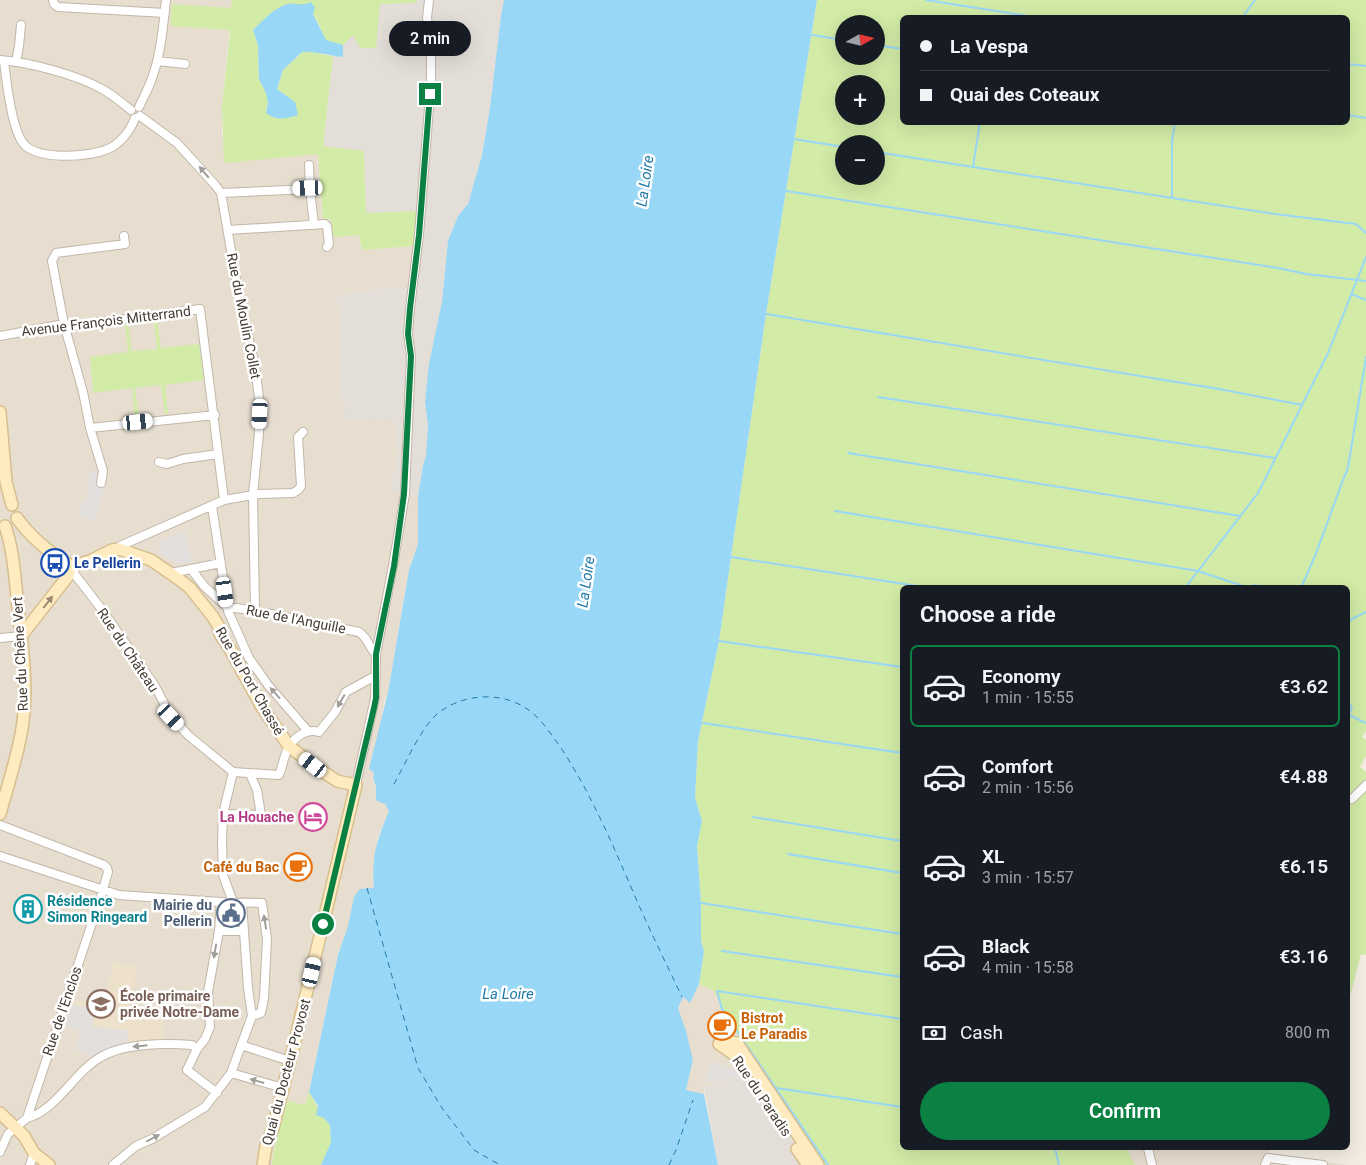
<!DOCTYPE html>
<meta charset="utf-8">
<style>
:root{--surface:#171b24;--page:#20242c;--text:#f1f3f6;--muted:#9ea1a6;--line:#363941;--accent:#0b8043}
body{margin:0;font-family:Roboto,sans-serif;background:var(--page);color:var(--text);height:100vh;display:flex;flex-direction:column;font-size:19px;white-space:nowrap}
*{box-sizing:border-box;margin:0}
p{font-size:16px;color:var(--muted)}
.icon{flex:none;width:28px;height:28px;fill:none;stroke:currentColor;stroke-width:2;stroke-linecap:round;stroke-linejoin:round}
.map{position:relative;flex:1;overflow:hidden}
.side{position:absolute;left:900px;top:585px;width:450px;height:565px;display:flex;flex-direction:column;background:var(--surface);border-radius:8px;box-shadow:0 5px 20px #0002}
.side>*{flex:none}
.banner{position:absolute;left:900px;top:15px;width:450px;height:110px;border-radius:8px;box-shadow:0 5px 20px #0002;display:grid;align-content:center;height:110px;padding:0 20px;background:var(--surface)}
.needle{width:32px;rotate:82deg}
.controls{position:absolute;left:835px;top:15px;display:grid;gap:10px}
.controls a{display:grid;place-items:center;width:50px;height:50px;border-radius:50%;background:var(--surface);box-shadow:0 5px 20px #0002;font-size:25px}
.end{position:absolute;width:22px;height:22px;margin:-11px;border:6px solid #0b8043;background:#fff;box-shadow:0 0 0 2px #fff}
.from{border-radius:50%}
.bubble{position:absolute;height:35px;border-radius:18px;background:var(--surface);box-shadow:0 5px 20px #0002;font-size:16px;font-weight:600;line-height:35px;text-align:center}
.car{position:absolute;width:15px;height:30px;margin:-15px -8px;border-radius:6px;box-shadow:0 0 4px 1px #0007;background:linear-gradient(#fff 24%,#345 0 40%,#fff 0 76%,#345 0 86%,#fff 0)}
.banner b{display:flex;align-items:center;gap:18px;height:48px;font-size:19px}
.banner b+b{border-top:1px solid var(--line)}
.banner i{width:12px;height:12px;background:var(--text)}
ul{padding:0;list-style:none}
li{display:flex;align-items:center;gap:15px;height:82px;margin:0 10px 8px;padding:0 10px;border:2px solid transparent;border-radius:8px}
li div{flex:1}
li b{display:block;font-size:19px}
li em{font-style:normal;font-weight:600}
li.active{border-color:var(--accent)}
li>.icon{width:45px;height:45px;stroke-width:1.5}
h2{padding:0 20px;font-size:22px;line-height:60px}
.pay{display:flex;align-items:center;gap:12px;height:55px;padding:0 20px;font-size:19px}
.pay p{margin-inline-start:auto}
.primary-button{display:flex;gap:10px;margin-top:auto;padding:10px 20px}
.primary-button a{flex:1;height:58px;border-radius:30px;background:var(--accent);color:#fff;font-size:20px;font-weight:600;line-height:58px;text-align:center}
.map>svg:first-child{display:block}
.residential{fill:#e7ded0}
.industrial{fill:#e4ded8}
.education{fill:#ede1cb}
.green{fill:#d2eba7;fill-rule:evenodd}
.parking{fill:#e3dfdc}
.water{fill:#99d7f6}
.lines{fill:none;stroke-linecap:round;stroke-linejoin:round}
.stream{stroke:#99d7f6;stroke-width:2}
.ferry{stroke:#227aa7;stroke-width:1;stroke-dasharray:6 5;stroke-linecap:butt}
.street-casing{stroke:#c2b6a8;stroke-width:10}
.secondary-casing{stroke:#d6be8e;stroke-width:14}
.street{stroke:#fff;stroke-width:8}
.secondary{stroke:#ffebc0;stroke-width:11}
.oneway{fill:#a29e99}
.oneway2{fill:#998b72}
.route{stroke:#0b8043;stroke-width:6}
.labels{text-anchor:middle;dominant-baseline:central;stroke-width:5;stroke-linejoin:round;paint-order:stroke}
.street-label{font-size:14px;fill:#453c33;stroke:#fff}
.transit-label{font-size:14px;font-weight:bold;fill:#164399;stroke:#fff;text-anchor:start}
.hotel-label{font-size:14px;font-weight:bold;fill:#b23c85;stroke:#fff;text-anchor:end}
.food-label{font-size:14px;font-weight:bold;fill:#c56008;stroke:#fff;text-anchor:end}
.culture-label{font-size:14px;font-weight:bold;fill:#0d838f;stroke:#fff;text-anchor:start}
.service-label{font-size:14px;font-weight:bold;fill:#4e5e75;stroke:#fff;text-anchor:end}
.education-label{font-size:14px;font-weight:bold;fill:#785e54;stroke:#fff;text-anchor:start}
.water-label{font-size:15px;font-style:italic;fill:#227aa7;stroke:#fff}
</style>
<div class="map">
<svg width="1366" height="1165" viewBox="0 0 1366 1165">
<rect width="100%" height="100%" fill="#f3ede3"/>
<path class="residential" d="M0 0H232L222 107V137L318 154 323 219H331L359 235 362 250 415 246 409 289 390 287 337 297 340 323V398H345L396 421 398 457 390 492 418 497V544L409 570 388 692 384 702 373 781 376 787 375 796 385 804 389 811 378 837 373 880 374 888 354 897 348 926 338 955 309 1092 305 1106 287 1101 274 1150 272 1165H0Z
M699 984 713 990 736 1032 759 1068 745 1077 704 1087V1094L686 1090 693 1060 678 1008 682 997 691 1002Z
M1128 1148H1270L1269 1153 1347 1165H1136L1130 1157Z"/>
<path class="industrial" d="M418 0H504L490 108 482 155 468 204 458 216 448 241 442 302 425 402 428 425 426 456 423 465 418 497 389 492 398 457 396 421 344 420 345 398H340V323L337 296 390 287 409 288 415 246 416 211 366 213 364 152 323 146 333 56H343V45L380 4 414 3Z
M759 1068 773 1089 825 1165H718L704 1087 745 1077Z"/>
<path class="education" d="M112 962 136 965 132 1005 164 1008 162 1041 127 1046 93 1027 94 1008 69 1004 71 1000 103 1003 110 979Z"/>
<path class="green" d="M232 0H418L414 3 380 4 376 48H360L353 35 343 45 326 41C322 32 319 23 314 16 295 0 269 15 253 30L258 45 259 79 266 93 268 103 266 112 294 102 277 89 283 70 302 52C313 51 322 55 333 56L323 146 364 151 366 213 416 211 415 246 362 250 359 235 333 237 331 219 323 220 318 154 224 163 222 107 230 30 170 26 172 4 231 8Z
M817 0H1366V731L1362 737 1366 740V756L1360 767 1366 772V955L1361 954 1348 1004V588H902V1148H1128L1130 1157 1136 1165H825L736 1032 713 990 699 984 704 951 701 941V903L697 846 702 821 695 798 698 741 719 641 766 314ZM902 18H1348V122H902ZM844 24H876V56H844ZM844 84H876V116H844ZM844 144H876V176H844Z
M157 319 161 348 199 344 204 380 165 385 168 414H165L161 385 135 388 139 417 135 418 132 388 93 393 90 357 128 352 125 324 128 323 132 351 157 349 154 320Z
M309 1092C316 1103 321 1116 330 1125L331 1142 321 1165H272L274 1150 287 1101 305 1105Z"/>
<path class="parking" d="M101 469 106 482 94 522 78 515 82 502 86 503 89 491 86 479 93 471Z
M186 531 192 562 179 564 162 555 158 541Z
M323 940 328 941 305 1036 300 1035Z
M69 1004 94 1008 93 1027 128 1030 127 1046 99 1053 94 1058 74 1049 80 1033 79 1031 60 1024Z
M709 1061 720 1064 738 1072 741 1077 705 1084Z"/>
<path class="water" d="M504 0H817L766 314 719 641 698 741 695 798 702 821 697 846 701 903V941L704 951 699 984 690 1003 683 997 678 1008 686 1031 693 1060 686 1090 704 1094 718 1165H321L331 1142 330 1125 324 1118 316 1115 318 1106 309 1092 338 955 348 926 354 897 360 889 374 888C371 856 377 840 389 811L385 804 377 801C375 796 376 794 376 789 376 781 372 783 374 773L369 769 388 692 409 570 418 544V497L423 465 426 456 428 425 425 402 429 364 442 302 448 241 458 216 468 204 482 155 490 108 501 16Z
M311 2 315 8 313 14 326 40 343 45V57C329 56 316 51 302 52L283 70 277 89 295 102 298 115C285 119 277 121 266 113L268 103 266 93 259 79 258 45 253 30C263 21 274 7 288 4 297 2 300 7 311 2Z"/>
<g class="lines">
<path class="stream" d="M926 0 1041 18
M1242 18 1255 0
M812 35 844 40
M876 45 902 49
M1348 64 1366 66
M1348 115 1366 118
M794 139 844 147
M876 152 1275 214 1356 224 1366 233
M973 167 980 122
M786 191 1278 268 1306 274 1366 281
M1172 197V141L1175 122
M1351 294 1366 300
M766 314 1219 389 1302 405
M878 397 1275 458
M848 453 1240 516
M835 511 1198 571 1246 587 1256 585 1260 588
M731 557 930 588
M1185 588 1258 493 1328 353 1366 257
M1301 588 1315 556 1343 480 1348 468 1366 357
M1348 621 1366 612
M719 641 902 667
M1348 702 1352 707 1349 715 1366 723
M703 723 902 753
M753 817 902 841
M788 854 902 873
M701 903 902 934
M722 951 902 977
M776 1088 902 1107
M1055 1148 1059 1165
M828 1165 722 1009 717 991 902 1019"/>
<path class="ferry" d="M394 784C406 763 418 733 435 716 460 693 503 690 530 711 542 720 550 733 559 745 590 791 612 843 634 894 649 929 666 963 682 997
M367 888 418 1068 442 1108 474 1150 500 1165
M669 1165 676 1150 693 1100"/>
<defs>
<path id="street" d="M53 0 54 4 58 7 165 13
M0 60C29 62 77 75 102 89 113 95 122 103 131 110
M4 61C6 79 12 129 23 143 37 161 89 157 108 149 120 144 131 130 135 118
M157 61 185 64
M16 62 19 46 21 25
M139 107C143 98 149 88 152 78 161 54 163 26 166 0
M140 116 177 143 216 186 221 193 223 204 239 297 255 367 260 405 259 433 253 495 255 610
M309 165 310 189
M221 193 310 189 314 225
M228 230 325 224 327 226 329 244 327 247
M124 236 125 244 56 253 52 261 64 324 83 392 90 428 215 415
M0 336 64 324 70 326 80 325 200 309 224 500
M90 428 103 471 101 483
M159 462 167 464 183 459 218 454
M212 506 228 611 249 658 268 685 307 730
M119 549 120 546 224 500 259 494 293 493 298 490 301 486 298 437 303 432
M71 566 76 576 103 611 155 686 171 717 189 736 233 772 223 814 222 841 223 875 233 902
M191 569 204 586 227 607 251 610 359 632C369 639 369 648 376 654
M171 573 221 563
M0 638 21 636
M233 772 279 775C283 766 284 753 290 745 296 736 308 728 319 732L335 712 346 692 375 676
M356 785 375 698 376 654 393 566 405 494 411 356 408 334 410 308 419 235 431 82V44L427 18 429 0
M1352 799 1366 785
M223 814 261 815 257 790 250 774
M0 825 104 865 107 868 108 872 102 893 27 1118 8 1134 0 1152
M0 856 119 895 221 902 262 903 267 939 264 998 261 1013 252 1016
M219 931H244
M241 1045 290 1061
M197 1049 187 1070 217 1093
M231 1073 283 1088
M27 1118C56 1111 75 1071 101 1057 124 1043 166 1043 192 1045L197 1049 205 1039 210 1027 208 992 219 931 221 902
M1148 1148 1152 1165
M30 1165 34 1153
M113 1165 136 1146 152 1139 205 1107 231 1073 252 1016 248 988 242 903
M1265 1165 1268 1158 1323 1165"/>
<path id="secondary" d="M0 412 6 482 12 505
M17 518C31 538 50 553 71 566
M71 566 90 561 112 550 119 549 151 560 180 580 190 588 213 617 219 627 220 634 230 649 262 707 289 746 313 765 337 781 356 785 296 1037 273 1128 266 1146 263 1165
M21 636 68 576 71 566
M0 814C8 784 19 753 23 722 28 684 22 645 18 608 15 580 14 552 5 526
M719 1044 732 1042 737 1043 818 1165
M719 1044 735 1055 745 1069
M0 1113 24 1136 34 1153 49 1165
M797 1149 808 1165"/>
</defs>
<use href="#street" class="street-casing"/>
<use href="#secondary" class="secondary-casing"/>
<use href="#street" class="street"/>
<use href="#secondary" class="secondary"/>
</g>
<defs><path id="oneway-solid" d="M-6-.8H1V-3.2L6.5 0L1 3.2V.8H-6Z" transform="scale(1.25)"/></defs>
<g class="oneway">
<use href="#oneway-solid" transform="translate(204 172) rotate(-130)"/>
<use href="#oneway-solid" transform="translate(275 693) rotate(-132)"/>
<use href="#oneway-solid" transform="translate(341 701) rotate(120)"/>
<use href="#oneway-solid" transform="translate(265 922) rotate(-99)"/>
<use href="#oneway-solid" transform="translate(215 951) rotate(100)"/>
<use href="#oneway-solid" transform="translate(140 1046) rotate(174)"/>
<use href="#oneway-solid" transform="translate(257 1081) rotate(-164)"/>
<use href="#oneway-solid" transform="translate(153 1138) rotate(-28)"/>
</g>
<use class="oneway2" href="#oneway-solid" transform="translate(48 602) rotate(-52)"/>
<g class="lines">
<path class="route" d="M323 924 374 708 376 698V654L394 566 404 494 411 356 408 334 410 308 419 235 430 94"/>
</g>
<defs>
<symbol id="bus-ring" viewBox="-11 -11 22 22"><circle r="9.5" fill="#fff" stroke="#1a4fb4" stroke-width="1.5"/><path d="M-5-6H5V4H4V6H2V4H-2V6H-4V4H-5ZM-3.5-4V0h7V-4ZM-3.5 1.2v1.5H-2V1.2ZM2 1.2v1.5H3.5V1.2Z" fill="#1a4fb4"/></symbol>
<symbol id="hotel-ring" viewBox="-11 -11 22 22"><circle r="9.5" fill="#fff" stroke="#d1479c" stroke-width="1.5"/><path d="M-6-4.5h1.5V1H6V5H4.5V3h-9V5H-6ZM-4 0a1.8 1.8 0 1 1 3.6 0ZM.5 0V-2.5h3Q6-2.5 6 0Z" fill="#d1479c"/></symbol>
<symbol id="cafe-ring" viewBox="-11 -11 22 22"><circle r="9.5" fill="#fff" stroke="#e8710a" stroke-width="1.5"/><path d="M-5.5-4.5H6V0H3Q3 3.5 0 3.5H-2.5Q-5.5 3.5-5.5 0ZM3-3.2v2h1.7v-2ZM-6 4.5H4V6H-6Z" fill="#e8710a"/></symbol>
<symbol id="building-ring" viewBox="-11 -11 22 22"><circle r="9.5" fill="#fff" stroke="#0f9aa8" stroke-width="1.5"/><path d="M-4-6H4V6H1V3H-1V6H-4ZM-2.5-4.3h1.7v1.8h-1.7ZM.8-4.3h1.7v1.8H.8ZM-2.5-1h1.7V.8h-1.7ZM.8-1h1.7V.8H.8Z" fill="#0f9aa8"/></symbol>
<symbol id="civic-ring" viewBox="-11 -11 22 22"><circle r="9.5" fill="#fff" stroke="#5c6f8a" stroke-width="1.5"/><path d="M-.6-6.5H3V-4.5H.6V-3L4-1V1h2V6H-6V1h2V-1L-.6-3ZM-1.2 2.5V6h2.4V2.5Z" fill="#5c6f8a"/></symbol>
<symbol id="school-ring" viewBox="-11 -11 22 22"><circle r="9.5" fill="#fff" stroke="#8d6e63" stroke-width="1.5"/><path d="M0-5L7-2L0 1L-7-2ZM-4 1L0 2.5L4 1V4Q0 6-4 4Z" fill="#8d6e63"/></symbol>
</defs>
<g fill-rule="evenodd">
<use href="#bus-ring" x="39" y="547" width="32" height="32"/>
<use href="#hotel-ring" x="297" y="801" width="32" height="32"/>
<use href="#cafe-ring" x="282" y="851" width="32" height="32"/>
<use href="#building-ring" x="12" y="893" width="32" height="32"/>
<use href="#civic-ring" x="215" y="897" width="32" height="32"/>
<use href="#school-ring" x="85" y="988" width="32" height="32"/>
<use href="#cafe-ring" x="706" y="1010" width="32" height="32"/>
</g>
<g class="labels">
<g class="street-label">
<text transform="translate(244 316) rotate(79)">Rue du Moulin Collet</text>
<text transform="translate(106 321) rotate(-7)">Avenue François Mitterrand</text>
<text transform="translate(296 619) rotate(11)">Rue de l'Anguille</text>
<text transform="translate(128 650) rotate(56)">Rue du Château</text>
<text transform="translate(20 654) rotate(-93)">Rue du Chêne Vert</text>
<text transform="translate(250 681) rotate(60)">Rue du Port Chassé</text>
<text transform="translate(62 1011) rotate(-71)">Rue de l'Enclos</text>
<text transform="translate(286 1072) rotate(-75)">Quai du Docteur Provost</text>
<text transform="translate(762 1096) rotate(56)">Rue du Paradis</text>
</g>
<g class="transit-label">
<text x="74" y="563">Le Pellerin</text>
</g>
<g class="hotel-label">
<text x="294" y="817">La Houache</text>
</g>
<g class="food-label">
<text x="279" y="867">Café du Bac</text>
<text x="741" y="1018" text-anchor="start">Bistrot<tspan x="741" dy="16">Le Paradis</tspan></text>
</g>
<g class="culture-label">
<text x="47" y="901">Résidence<tspan x="47" dy="16">Simon Ringeard</tspan></text>
</g>
<g class="service-label">
<text x="212" y="905">Mairie du<tspan x="212" dy="16">Pellerin</tspan></text>
</g>
<g class="education-label">
<text x="120" y="996">École primaire<tspan x="120" dy="16">privée Notre-Dame</tspan></text>
</g>
<g class="water-label">
<text transform="translate(645 181) rotate(-82)">La Loire</text>
<text transform="translate(586 582) rotate(-82)">La Loire</text>
<text x="508" y="994">La Loire</text>
</g>
</g>
</svg>
<div class="controls">
<a><svg class="needle" viewBox="-14 -14 28 28"><path d="M0-13l5 13h-10z" fill="#e53935"/><path d="M0 13l5-13h-10z" fill="#9ea1a6"/></svg></a>
<a>+</a>
<a>−</a>
</div>
<i class="end from" style="left:323px;top:924px"></i>
<i class="end" style="left:430px;top:94px"></i>
<div class="bubble" style="left:389px;top:21px;width:82px">2 min</div>
<i class="car" style="left:308px;top:188px;rotate:268deg"></i>
<i class="car" style="left:260px;top:414px;rotate:183deg"></i>
<i class="car" style="left:138px;top:422px;rotate:84deg"></i>
<i class="car" style="left:225px;top:592px;rotate:172deg"></i>
<i class="car" style="left:171px;top:717px;rotate:137deg"></i>
<i class="car" style="left:313px;top:765px;rotate:308deg"></i>
<i class="car" style="left:312px;top:972px;rotate:13deg"></i>
<div class="banner">
<b><i class="from"></i>La Vespa</b>
<b><i></i>Quai des Coteaux</b>
</div>
<section class="side">
<h2>Choose a ride</h2>
<ul>
<li class="active"><svg class="icon" aria-label="car" viewBox="0 0 24 24"><path d="M5 17H2v-5l4-1 3-4h7l3 4 3 1v5h-3M9 17h6M6 11h13"/><circle cx="7" cy="17" r="2"/><circle cx="17" cy="17" r="2"/></svg><div><b>Economy</b><p>1 min · 15:55</p></div><em>€3.62</em></li>
<li><svg class="icon" aria-label="car" viewBox="0 0 24 24"><path d="M5 17H2v-5l4-1 3-4h7l3 4 3 1v5h-3M9 17h6M6 11h13"/><circle cx="7" cy="17" r="2"/><circle cx="17" cy="17" r="2"/></svg><div><b>Comfort</b><p>2 min · 15:56</p></div><em>€4.88</em></li>
<li><svg class="icon" aria-label="car" viewBox="0 0 24 24"><path d="M5 17H2v-5l4-1 3-4h7l3 4 3 1v5h-3M9 17h6M6 11h13"/><circle cx="7" cy="17" r="2"/><circle cx="17" cy="17" r="2"/></svg><div><b>XL</b><p>3 min · 15:57</p></div><em>€6.15</em></li>
<li><svg class="icon" aria-label="car" viewBox="0 0 24 24"><path d="M5 17H2v-5l4-1 3-4h7l3 4 3 1v5h-3M9 17h6M6 11h13"/><circle cx="7" cy="17" r="2"/><circle cx="17" cy="17" r="2"/></svg><div><b>Black</b><p>4 min · 15:58</p></div><em>€3.16</em></li>
</ul>
<div class="pay"><svg class="icon" aria-label="cash" viewBox="0 0 24 24"><path d="M3 7h18v10H3z"/><circle cx="12" cy="12" r="2"/></svg>Cash<p>800 m</p></div>
<div class="primary-button"><a>Confirm</a></div>
</section>
</div>
